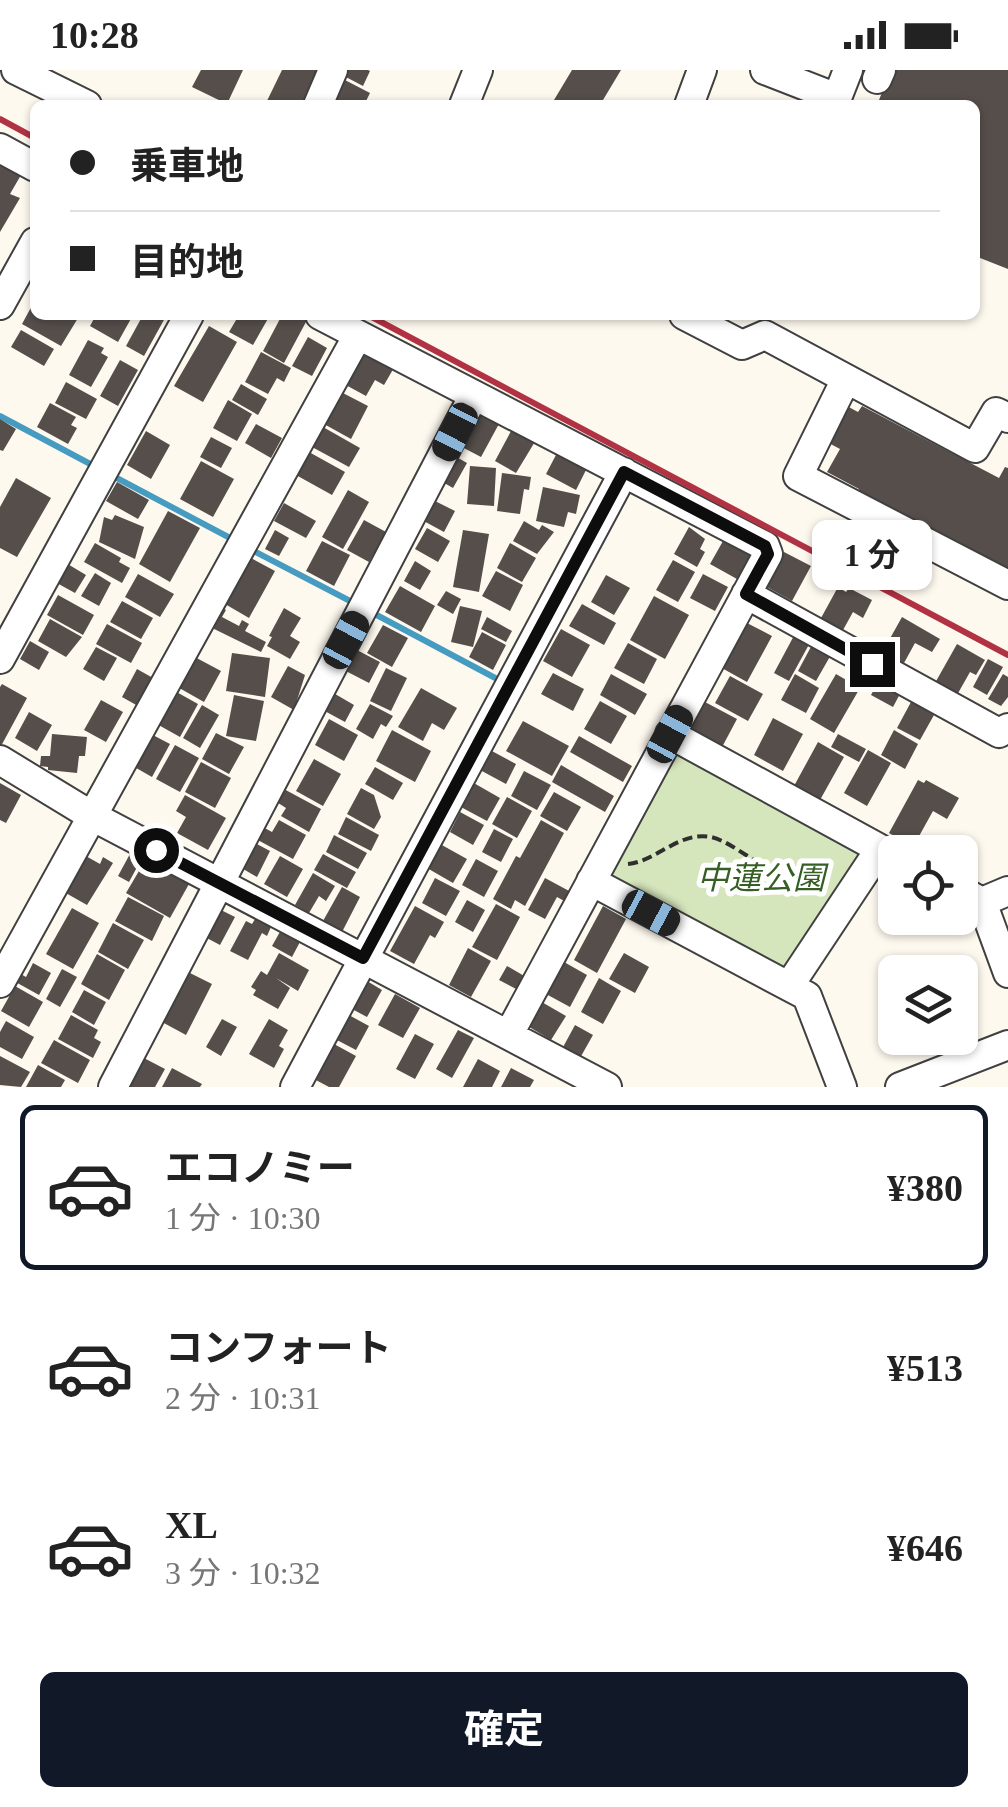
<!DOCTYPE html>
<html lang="ja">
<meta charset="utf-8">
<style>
:root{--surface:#fff;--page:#f2f2f2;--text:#222;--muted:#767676;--line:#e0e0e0;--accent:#111827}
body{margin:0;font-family:"Times New Roman","Noto Sans JP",serif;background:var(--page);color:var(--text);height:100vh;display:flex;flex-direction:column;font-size:38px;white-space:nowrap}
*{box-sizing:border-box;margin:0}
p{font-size:32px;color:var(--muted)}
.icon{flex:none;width:55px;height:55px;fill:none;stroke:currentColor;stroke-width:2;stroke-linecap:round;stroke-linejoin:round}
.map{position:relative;height:1017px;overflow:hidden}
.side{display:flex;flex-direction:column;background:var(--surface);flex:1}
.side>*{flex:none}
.hud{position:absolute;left:30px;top:30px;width:950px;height:220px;border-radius:15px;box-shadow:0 2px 8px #0004;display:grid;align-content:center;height:220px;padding:0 40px;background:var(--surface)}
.tools{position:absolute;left:878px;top:765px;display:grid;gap:20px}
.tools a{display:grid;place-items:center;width:100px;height:100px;border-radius:15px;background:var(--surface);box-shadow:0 2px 8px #0004;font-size:50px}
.end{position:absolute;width:45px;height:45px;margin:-22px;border:12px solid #0d0d0d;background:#fff;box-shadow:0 0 0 5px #fff}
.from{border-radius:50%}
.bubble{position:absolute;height:70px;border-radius:15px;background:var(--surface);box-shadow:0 2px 8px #0004;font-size:32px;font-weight:700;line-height:70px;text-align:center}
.car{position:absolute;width:30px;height:60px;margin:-30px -15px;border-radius:12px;box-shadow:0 0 8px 2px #0007;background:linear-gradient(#222 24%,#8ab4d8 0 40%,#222 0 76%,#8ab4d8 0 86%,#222 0)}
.hud b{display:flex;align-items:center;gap:35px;height:95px;font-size:38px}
.hud b+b{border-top:2px solid var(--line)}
.hud i{width:25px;height:25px;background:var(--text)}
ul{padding:18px 0 0;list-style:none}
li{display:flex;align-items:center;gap:30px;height:165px;margin:0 20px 15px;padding:0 20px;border:5px solid transparent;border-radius:15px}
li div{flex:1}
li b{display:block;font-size:38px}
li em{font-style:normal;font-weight:700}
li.selected{border-color:var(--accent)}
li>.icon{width:90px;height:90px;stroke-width:1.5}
.primary-button{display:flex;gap:20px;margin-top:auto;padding:20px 40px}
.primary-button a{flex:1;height:115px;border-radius:15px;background:var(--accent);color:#fff;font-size:40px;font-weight:700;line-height:115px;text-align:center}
.status{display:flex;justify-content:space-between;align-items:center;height:70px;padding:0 50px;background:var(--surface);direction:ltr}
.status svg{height:28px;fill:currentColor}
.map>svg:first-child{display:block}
.green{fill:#d5e5bc}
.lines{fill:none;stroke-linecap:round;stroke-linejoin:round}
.stream{stroke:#469bc1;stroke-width:6}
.building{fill:#554e4b}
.minor-casing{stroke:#404040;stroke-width:32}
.path{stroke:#2f2f2f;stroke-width:4;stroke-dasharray:10 5;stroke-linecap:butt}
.minor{stroke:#fff;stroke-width:28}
.rail{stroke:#b13243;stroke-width:6}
.route{stroke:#0d0d0d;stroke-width:12}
.labels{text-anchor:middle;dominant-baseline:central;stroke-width:10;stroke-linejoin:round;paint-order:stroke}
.park-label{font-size:32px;font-style:italic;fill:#355f24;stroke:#fff}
</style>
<div class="status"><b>10:28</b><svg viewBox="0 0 49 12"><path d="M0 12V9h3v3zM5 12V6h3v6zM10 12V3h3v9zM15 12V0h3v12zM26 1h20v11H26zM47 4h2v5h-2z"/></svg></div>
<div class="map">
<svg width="1008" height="1017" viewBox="0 0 1008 1017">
<rect width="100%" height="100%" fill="#fef9ef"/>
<path class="green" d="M680 684 862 781 863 788 792 895 778 900 613 810 609 800 671 686Z"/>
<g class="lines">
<path class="stream" d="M0 346 94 396
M113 406 232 469
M250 479 352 532
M371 542 499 610"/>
</g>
<path class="building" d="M201 0H243L227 34 192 17Z
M282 0H320L303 35H265Z
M348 0H368L370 1 363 16 344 6Z
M572 0H621L600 35H551Z
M891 0H1008V199L975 186V35H877Z
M343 9 370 23 364 35H330Z
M0 96 11 97 21 105 10 124 20 128 0 162Z
M35 230V245L78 248 61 276 22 254Z
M96 245H133L118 272 90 256Z
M143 245 165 248 144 286 126 276Z
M239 245H270L253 275 229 262Z
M282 245H297L307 250 284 293 263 281Z
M209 256 237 272 203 332 174 316Z
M21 260 54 279 44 296 11 277Z
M308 267 327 278 312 306 292 296Z
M88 270 104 278 101 283 108 287 91 317 69 305Z
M364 278 395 296 384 315 375 310 366 326 344 314Z
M261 282 291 298 284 312 277 308 268 324 245 312Z
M120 290 138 300 118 336 100 326Z
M66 312 97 329 86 349 55 333Z
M241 314 267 329 258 345 232 330Z
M341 322 368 336 351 369 324 354Z
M228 330 252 344 237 371 213 358Z
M50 333 76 347 71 355 77 358 68 374 37 357Z
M845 335 858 342 862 336 999 408 1005 397 1008 398V507L855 426 859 419 827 402 840 379 825 371Z
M479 340 500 352 481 387 460 376Z
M0 349 16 359 3 381 0 380Z
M256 354 282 368 271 388 245 373Z
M323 357 360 378 349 397 312 377Z
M146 361 170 375 151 409 127 395Z
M511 361 536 370 516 403 495 391Z
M211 367 232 378 221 398 200 387Z
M309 382 345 402 332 425 296 405Z
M557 383 587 398 576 420 546 404Z
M453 385 467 393 453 418 439 410Z
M201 391 234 409 213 447 180 429Z
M470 396 496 398 494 436 467 434Z
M502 403 531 407 529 420 524 419 520 444 497 441Z
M16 408 51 428 17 487 0 478V437Z
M117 412 149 430 138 449 106 431Z
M543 417 580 425 576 444 568 442 564 457 536 451Z
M348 420 369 432 343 479 322 467Z
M431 429 455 441 444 462 420 449Z
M284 433 316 451 306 468 274 451Z
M168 441 200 458 170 512 139 494Z
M115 445 144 457 135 489 99 472 104 447 112 450Z
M364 450 386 462 369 492 347 480Z
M524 451 539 460 542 455 554 462 537 484 513 471Z
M689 457 705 469 700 479 705 482 697 497 674 484Z
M427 458 450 471 438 492 415 479Z
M275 460 289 468 279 486 265 479Z
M463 460 489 464 479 522 453 517Z
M727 464 754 479 737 509 710 494Z
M322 471 350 485 334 516 306 501Z
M95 473 121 488 119 492 130 498 122 513 84 492Z
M510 473 536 488 522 512 497 498Z
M784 482 811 496 792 531 765 516Z
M251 488 275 501 249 548 225 534Z
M673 490 695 502 678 532 656 520Z
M415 491 431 501 420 520 404 511Z
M66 493 86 505 75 523 55 512Z
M496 501 523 515 510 541 482 526Z
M95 503 111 513 99 536 81 526Z
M138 504 174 524 160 547 125 527Z
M703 504 728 517 715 541 690 528Z
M606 505 630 518 614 545 591 532Z
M400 516 435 536 421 562 385 542Z
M838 517 846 522 849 518 872 530 863 548 853 542 843 560 821 548Z
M446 521 461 529 453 544 437 535Z
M58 525 94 545 83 565 47 545Z
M654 526 689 545 665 589 630 570Z
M122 531 153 548 141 569 110 552Z
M582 534 616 553 604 575 569 556Z
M217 535 226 540 222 547 239 556 242 550 249 554 245 561 266 572 261 582 206 555Z
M460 536 482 541 473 577 451 572Z
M284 538 301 548 290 566 300 572 290 589 267 576 272 567 269 566Z
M487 547 512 561 506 572 481 559Z
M902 547 940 569 932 582 915 573 904 593 883 581Z
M50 549 82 567 66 587 38 571Z
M745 552 772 566 747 612 720 597Z
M107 554 142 573 131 593 96 574Z
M383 555 408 568 392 597 367 583Z
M561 559 590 575 572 607 543 591Z
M797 560 812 569 789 611 774 603Z
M482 562 506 575 493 600 469 587Z
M30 571 49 582 39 600 20 589Z
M628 573 657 589 644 614 614 598Z
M813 573 832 583 816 611 798 601Z
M957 574 985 590 976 605 970 602 957 625 935 613Z
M96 577 117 588 104 611 83 599Z
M353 578 380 592 369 613 342 599Z
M232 583 270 588 265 627 226 621Z
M191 585 221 601 204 632 174 615Z
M988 589 1003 597 987 625 973 617Z
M288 596 305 605 294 640 271 627Z
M386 598 407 608 391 641 370 631Z
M137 599 153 608 138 636 122 627Z
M553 603 584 619 573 641 541 624Z
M611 604 647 624 635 645 600 625Z
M795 604 819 618 806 643 781 630Z
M836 604 860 618 834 663 810 649Z
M1003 604 1008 607V627L1001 636 988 629Z
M730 606 763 624 748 651 715 633Z
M879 610 901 622 893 637 871 625Z
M2 614 27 628 0 678V617Z
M421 618 457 638 444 660 432 653 423 671 398 657Z
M173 620 198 634 180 667 155 653Z
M330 621 354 635 345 652 321 639Z
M234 625 264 631 256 671 226 666Z
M101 630 123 642 106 672 84 660Z
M600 631 627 646 611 674 584 659Z
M705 632 737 649 721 679 689 662Z
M911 632 934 645 920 670 897 658Z
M370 634 393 646 386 657 381 654 373 669 356 659Z
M202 635 219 645 200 678 183 668Z
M29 642 52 655 37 681 15 668Z
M773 648 803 664 783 701 754 685Z
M329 649 358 665 344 691 315 675Z
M523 651 569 676 552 706 506 681Z
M392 660 431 681 415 712 376 691Z
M894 660 918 674 905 699 881 685Z
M149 663 170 674 152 707 131 695Z
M216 663 244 677 229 704 202 689Z
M52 664 87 667 85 686H79L77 703 48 700V697L40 696 41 686H50Z
M838 664 866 679 859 692 831 677Z
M579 666 632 696 623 712 570 682Z
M818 672 844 687 820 730 794 716Z
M175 675 199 688 180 722 156 709Z
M490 680 516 694 506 714 480 700Z
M868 680 891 693 867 736 844 723Z
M314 689 341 704 323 736 296 721Z
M201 692 231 708 215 738 185 722Z
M561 695 614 726 605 742 552 712Z
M375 697 403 713 393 730 365 714Z
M524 701 551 715 537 740 511 726Z
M918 710 924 713 926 710 959 728 947 749 933 741 913 777 889 763Z
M472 712 500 728 487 751 459 736Z
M0 713 21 725 6 753 0 750Z
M282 718 321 739 309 762 281 746 286 738 275 731Z
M361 718 374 725 381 747 374 759 347 744Z
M554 722 581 737 567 761 540 746Z
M185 725 226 748 208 780 177 763 186 747 176 741Z
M507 727 532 741 517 768 492 754Z
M460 742 484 755 473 775 450 762Z
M346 747 379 765 371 781 338 764Z
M279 750 306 765 293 789 254 768 261 756 272 762Z
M541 750 564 763 525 836 515 830 511 839 493 829 516 786 520 788Z
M494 759 513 769 501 792 482 782Z
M334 765 367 783 358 799 326 782Z
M251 771 270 781 257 807 238 796Z
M440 774 467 789 453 813 427 798Z
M131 782 142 788 129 812 118 806Z
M323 784 356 802 347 818 314 800Z
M84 785 100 794 103 787 113 793 87 835 64 822Z
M280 786 303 799 287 827 264 814Z
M146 789 189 814 170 848 126 823Z
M476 789 498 801 484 827 462 815Z
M313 803 335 816 326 831 319 826 309 843 295 835Z
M435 808 460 821 446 846 422 833Z
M545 808 571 822 566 832 557 827 545 849 528 840Z
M342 817 360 827 342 862 323 851Z
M128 827 164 846 152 871 115 851Z
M467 830 485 840 473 862 455 852Z
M496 834 520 847 497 890 472 877Z
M415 836 444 852 435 868 430 865 414 894 390 881Z
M603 836 626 849 597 903 574 890Z
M72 838 99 853 73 899 46 884Z
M217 838 235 847 220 875 203 866Z
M255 849 271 857 267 866 262 863 248 890 230 881 246 851 252 854Z
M113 853 144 870 128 899 98 882Z
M281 860 301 870 292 887 272 876Z
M468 878 491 891 471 927 449 915Z
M279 883 309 900 298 921 276 908 290 918 278 939 253 925 256 920 251 917 261 901 267 905Z
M624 883 649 897 635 923 609 909Z
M97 884 125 900 109 930 81 914Z
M564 892 587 905 570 937 546 924Z
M33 893 51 903 39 925 12 910 17 902 26 907Z
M507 896 526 907 518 920 499 910Z
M62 899 77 907 60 937 46 929Z
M188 902 212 914 186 965 162 952Z
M599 908 621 921 603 954 581 942Z
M367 911 382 920 367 947 352 939Z
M15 916 43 932 29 957 1 941Z
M84 920 106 932 94 955 72 942Z
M395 924 420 938 403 968 378 955Z
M540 931 566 946 551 970 526 955Z
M347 944 369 956 356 980 335 969Z
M71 945 98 960 94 968 101 972 93 988 58 969Z
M222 949 237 957 221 986 206 977Z
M269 949 288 960 279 976 284 979 274 998 249 984Z
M6 951 34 967 22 989 0 977V962Z
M575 955 593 965 580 988 562 979Z
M458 960 474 968 452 1008 436 999Z
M415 964 434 974 415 1009 396 999Z
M54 970 90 990 78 1013 41 993Z
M334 974 356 986 339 1017H329L314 1009Z
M0 986 30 1002 21 1017 0 1015Z
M142 987 165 999 155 1017H126Z
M478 989 500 1001 492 1017H463Z
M38 995 65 1010 61 1017H26Z
M172 998 202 1014 200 1017H162Z
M511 998 534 1010 530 1017H501Z"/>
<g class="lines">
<defs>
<path id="minor" d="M16 0 87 35
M765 0 837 28 848 0
M877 9 881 0
M318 35 333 0
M464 35 478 0
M689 35 702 0
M0 78 35 97
M0 235 35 172
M320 245 765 476 768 484 509 964
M684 245 742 275 765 265 975 378 996 342 1008 348
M846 309 798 406 1008 515
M746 524 999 663 1008 658
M0 589 189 245
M670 664 895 787
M0 690 92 746 607 1017
M591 811 807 926 842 1017
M960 820 982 832 1008 903
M982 832 1008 821
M0 913 358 265
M789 916 880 779
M113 1017 473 327
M295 1017 624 402
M900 1017 1008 975"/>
</defs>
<use href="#minor" class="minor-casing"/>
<path class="path" d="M628 794C657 791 679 761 711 767 725 770 742 783 754 790"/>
<use href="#minor" class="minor"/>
<path class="rail" d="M0 49 35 68
M368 245 1008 585"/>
</g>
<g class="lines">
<path class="route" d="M156 780 363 888 624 402 765 476 768 484 746 524 872 594"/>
</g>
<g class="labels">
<g class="park-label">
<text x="761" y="808">中蓮公園</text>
</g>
</g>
</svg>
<div class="tools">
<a><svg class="icon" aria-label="locate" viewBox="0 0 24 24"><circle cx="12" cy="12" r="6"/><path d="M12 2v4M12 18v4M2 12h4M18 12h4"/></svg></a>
<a><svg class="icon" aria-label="layers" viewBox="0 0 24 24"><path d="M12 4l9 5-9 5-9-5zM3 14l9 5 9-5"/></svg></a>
</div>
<i class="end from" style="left:156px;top:780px"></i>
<i class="end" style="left:872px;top:594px"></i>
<div class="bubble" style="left:812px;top:450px;width:120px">1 分</div>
<i class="car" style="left:455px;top:362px;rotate:207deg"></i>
<i class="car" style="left:346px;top:570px;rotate:28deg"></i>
<i class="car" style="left:670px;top:664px;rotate:28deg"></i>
<i class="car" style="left:651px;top:843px;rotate:118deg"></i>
<div class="hud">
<b><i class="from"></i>乗車地</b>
<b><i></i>目的地</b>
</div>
</div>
<section class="side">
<ul>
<li class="selected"><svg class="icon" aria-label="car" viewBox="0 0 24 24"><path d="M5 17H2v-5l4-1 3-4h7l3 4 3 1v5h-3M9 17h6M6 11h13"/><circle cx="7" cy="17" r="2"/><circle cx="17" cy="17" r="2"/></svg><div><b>エコノミー</b><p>1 分 · 10:30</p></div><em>¥380</em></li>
<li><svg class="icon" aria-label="car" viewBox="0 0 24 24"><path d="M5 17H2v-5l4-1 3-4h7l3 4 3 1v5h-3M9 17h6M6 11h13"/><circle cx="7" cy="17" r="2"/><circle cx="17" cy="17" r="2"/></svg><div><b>コンフォート</b><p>2 分 · 10:31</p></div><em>¥513</em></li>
<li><svg class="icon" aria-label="car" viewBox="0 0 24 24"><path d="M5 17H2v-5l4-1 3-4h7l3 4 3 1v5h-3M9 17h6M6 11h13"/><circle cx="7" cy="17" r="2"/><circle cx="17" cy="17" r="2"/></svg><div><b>XL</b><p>3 分 · 10:32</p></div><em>¥646</em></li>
</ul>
<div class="primary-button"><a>確定</a></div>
</section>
